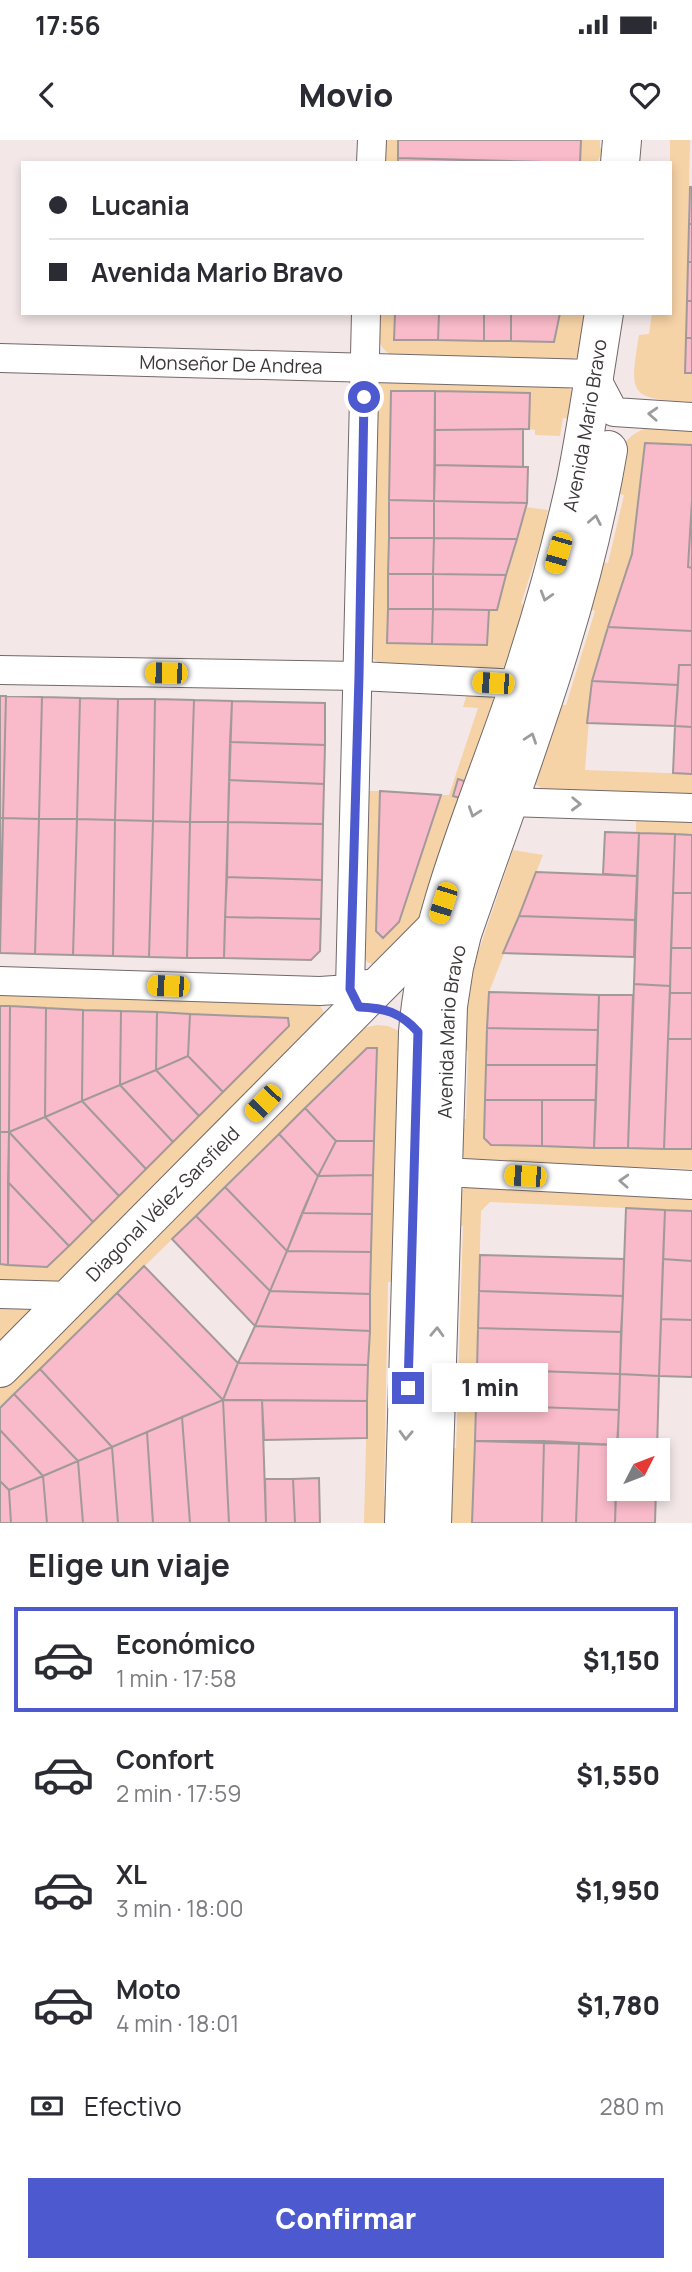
<!DOCTYPE html>
<html lang="es">
<meta charset="utf-8">
<style>
:root{--surface:#fff;--page:#f7f7f7;--text:#2b2b33;--muted:#7c7c81;--line:#e1e1e2;--accent:#4c59cf}
body{margin:0;font-family:Manrope,sans-serif;background:var(--page);color:var(--text);height:100vh;display:flex;flex-direction:column;font-size:26px;white-space:nowrap}
*{box-sizing:border-box;margin:0}
p{font-size:23px;color:var(--muted)}
.icon{flex:none;width:38px;height:38px;fill:none;stroke:currentColor;stroke-width:2;stroke-linecap:round;stroke-linejoin:round}
.map{position:relative;height:1383px;overflow:hidden}
.details{display:flex;flex-direction:column;background:var(--surface);flex:1}
.details>*{flex:none}
.banner{position:absolute;left:21px;top:21px;width:651px;height:154px;border-radius:0px;box-shadow:0 4px 10px #0003;display:grid;align-content:center;height:154px;padding:0 28px;background:var(--surface)}
.needle{width:46px;rotate:48deg}
.controls{position:absolute;left:607px;top:1298px;display:grid;gap:14px}
.controls a{display:grid;place-items:center;width:63px;height:63px;border-radius:0px;background:var(--surface);box-shadow:0 4px 10px #0003;font-size:35px}
.end{position:absolute;width:32px;height:32px;margin:-16px;border:9px solid #4c59cf;background:#fff;box-shadow:0 0 0 4px #fff}
.from{border-radius:50%}
.bubble{position:absolute;height:49px;border-radius:0px;background:var(--surface);box-shadow:0 4px 10px #0003;font-size:23px;font-weight:800;line-height:49px;text-align:center}
.car{position:absolute;width:21px;height:42px;margin:-21px -10px;border-radius:9px;box-shadow:0 0 5px 2px #0007;background:linear-gradient(#f5c518 24%,#345 0 40%,#f5c518 0 76%,#345 0 86%,#f5c518 0)}
.banner b{display:flex;align-items:center;gap:24px;height:66px;font-size:26px}
.banner b+b{border-top:2px solid var(--line)}
.banner i{width:18px;height:18px;background:var(--text)}
ul{padding:0;list-style:none}
li{display:flex;align-items:center;gap:21px;height:105px;margin:0 14px 10px;padding:0 14px;border:4px solid transparent;border-radius:0px}
li div{flex:1}
li b{display:block;font-size:26px}
li em{font-style:normal;font-weight:800}
li.active{border-color:var(--accent)}
li>.icon{width:63px;height:63px;stroke-width:1.5}
h2{padding:0 28px;font-size:32px;line-height:84px}
.pay{display:flex;align-items:center;gap:18px;height:77px;padding:0 28px;font-size:26px}
.pay p{margin-inline-start:auto}
.action{display:flex;gap:14px;margin-top:auto;padding:14px 28px}
.action a{flex:1;height:80px;border-radius:0px;background:var(--accent);color:#fff;font-size:28px;font-weight:800;line-height:80px;text-align:center}
.status{display:flex;justify-content:space-between;align-items:center;height:49px;padding:0 35px;background:var(--surface);direction:ltr}
.status svg{height:19px;fill:currentColor}
header{display:flex;justify-content:space-between;align-items:center;height:91px;padding:0 28px;background:var(--surface);font-size:32px;font-weight:800}
.map>svg:first-child{display:block}
.green{fill:#f6d2a7}
.building{fill:#f9bac9;stroke:#a2999b;stroke-width:2}
.lines{fill:none;stroke-linecap:round;stroke-linejoin:round}
.minor-casing{stroke:#726968;stroke-width:30}
.secondary-casing{stroke:#726968;stroke-width:40}
.minor{stroke:#fff;stroke-width:28}
.secondary{stroke:#fff;stroke-width:38}
.oneway{stroke:#9e9c9b}
.route{stroke:#4c59cf;stroke-width:9}
.labels{text-anchor:middle;dominant-baseline:central;stroke-width:6;stroke-linejoin:round;paint-order:stroke}
.street-label{font-size:19px;fill:#3c3837;stroke:#f3e8e7}
</style>
<div class="status"><b>17:56</b><svg viewBox="0 0 49 12"><path d="M0 12V9h3v3zM5 12V6h3v6zM10 12V3h3v9zM15 12V0h3v12zM26 1h20v11H26zM47 4h2v5h-2z"/></svg></div>
<header><svg class="icon" aria-label="back" viewBox="0 0 24 24"><path d="M15 5l-7 7 7 7"/></svg>Movio<svg class="icon" aria-label="heart" viewBox="0 0 24 24"><path d="M12 20l-8-8c-3-5 5-10 8-4 3-6 11-1 8 4z"/></svg></header>
<div class="map">
<svg width="692" height="1383" viewBox="0 0 692 1383">
<rect width="100%" height="100%" fill="#f3e8e7"/>
<path class="green" d="M384 0H398L397 23H384Z
M581 0H600V8L608 9 606 17H599L598 23H580Z
M670 0H690L685 232 692 233V262C629 259 629 256 639 195L649 194 652 173H670Z
M380 173H395V200L554 202 560 173H591L580 216 569 220 394 217C373 205 380 195 380 173Z
M381 243 562 245 567 246 575 255 574 279 563 278 560 296 535 295V290L529 289 530 253 391 251 387 503 487 505 489 470H497L526 367 548 370 546 380 554 382 545 389 521 464 531 467 514 521 505 527 490 529 378 522 370 517 378 245Z
M646 288 692 291V305L645 303 632 414 592 541 585 630 692 634V655L546 651 535 644 555 564 566 565 595 471 586 467 598 421 608 423 624 355 613 352C618 321 614 301 646 288Z
M467 554 488 555 498 563 427 775 374 825 367 822 363 815 369 651H380L376 791 383 798 399 782 441 655H449L478 568 463 567Z
M636 678 692 681V695L636 693Z
M513 710 543 715 489 852 484 998 491 1005 692 1009V1029L470 1022 459 1014 456 980 466 979 468 911 459 909 470 811 479 810Z
M0 850 319 864 326 876 71 1135 56 1142 0 1141V1125L47 1127 289 886 288 878 0 866Z
M377 885 388 886 399 891 398 1142H388L384 1356 392 1357V1383H364L376 908H367L0 1268V1244L362 888Z
M466 1047 692 1055V1071L490 1062 481 1071 472 1383H444L446 1310 456 1308 463 1086 453 1085 459 1052Z
M0 1164 28 1166 33 1170 0 1208Z"/>
<path class="building" d="M398 0H581L580 23 398 18Z
M398 18 554 23H398Z
M690 47H692V84H689Z
M689 84H692V122H688Z
M688 122H692V161H687Z
M687 161H692V198H686Z
M395 173H439L438 200H394Z
M439 173H484V201L438 200Z
M484 173H511V201H484Z
M511 173H560L554 202 511 201Z
M686 198H692V233H685Z
M391 251H435L434 361 389 360Z
M435 251 530 253 529 289 435 290Z
M523 289V327L435 325V290Z
M645 303 692 305V360L688 427 692 428V491L608 487 632 414Z
M435 325 528 327 527 363 434 361Z
M389 360 434 361V398H389Z
M692 360V428L688 427Z
M434 361 527 363 517 399 434 398Z
M389 398H434L433 434H388Z
M434 398 517 399 506 435 433 434Z
M388 434H433V469H388Z
M433 434 506 435 497 470H489L433 469Z
M388 469H433L432 504 387 503Z
M433 469 489 470 487 505 432 504Z
M608 487 692 491V525H679L678 545 592 541Z
M679 525H692V587L675 586Z
M592 541 678 545 675 586 587 583Z
M0 556H6L3 678H0Z
M6 556 42 557 39 679 3 678Z
M42 557 80 558 77 679H39Z
M80 558 118 559 115 680 77 679Z
M118 559H155L153 681 115 680Z
M155 559 194 560 190 682 153 681Z
M194 560 232 561 228 682H190Z
M232 561 325 563V605L230 602Z
M675 586 692 587V634L673 633Z
M230 602 325 605 324 644 229 640Z
M458 639 467 642 463 659 453 656Z
M229 640 324 644 323 684 228 682Z
M380 651 441 655 399 782 383 798 376 791Z
M0 678H3L0 779Z
M3 678 39 679 35 814 0 813Z
M39 679H77L73 815 35 814Z
M77 679 115 680 113 816 73 815Z
M115 680 153 681 149 817 113 816Z
M153 681 190 682 187 818 149 817Z
M190 682H228L224 818H187Z
M228 682 323 684 322 740 227 737Z
M605 692 639 693 637 736 603 734Z
M639 693 675 694 670 846 634 844Z
M675 694 692 695V753H673Z
M536 732 637 736 635 780 519 776Z
M227 737 322 740 321 779 225 777Z
M673 753H692V808H671Z
M519 776 635 780 634 817 503 813Z
M225 777 321 779 320 811 311 820 224 818Z
M671 808H692V853H670Z
M634 844 670 846 664 1009 628 1008Z
M489 852 599 855 598 890 487 888Z
M670 853H692V899H668Z
M599 855H633L628 1008H594Z
M0 866H10L9 992H0Z
M10 866 46 868 45 977 9 992Z
M46 868 83 870 82 961 45 977Z
M83 870 121 871 120 945 82 961Z
M121 871 157 872 156 930 120 945Z
M157 872 190 874 188 916 156 930Z
M190 874 288 878 289 886 223 952 188 916Z
M487 888 598 890 597 925H486Z
M668 899H692V1009H664Z
M367 908H377L374 1001H336L305 968Z
M188 916 223 952 199 976 156 930Z
M486 925H597L596 960H485Z
M156 930 199 976 173 1002 120 945Z
M120 945 173 1002 146 1029 82 961Z
M485 960H542V1006L491 1005 484 998Z
M542 960H596L594 1008 542 1006Z
M82 961 146 1029 119 1056 45 977Z
M305 968 336 1001 318 1036 279 994Z
M45 977 119 1056 93 1082 9 992Z
M0 992H9L8 1125 0 1124Z
M9 992 93 1082 69 1106 8 1042Z
M279 994 318 1036 287 1111 225 1047Z
M336 1001H374L373 1035 318 1036Z
M373 1035 372 1074 302 1073 318 1036Z
M8 1042 69 1106 47 1127 8 1125Z
M225 1047 287 1111 270 1151 196 1076Z
M626 1068 665 1070 659 1236 620 1234Z
M665 1070 692 1071V1121L663 1119Z
M302 1073 372 1074 371 1112 287 1111Z
M196 1076 270 1151 255 1186 172 1099Z
M287 1111 371 1112 370 1154 270 1151Z
M480 1115 624 1119 623 1156 479 1151Z
M663 1119 692 1121V1180L661 1179Z
M144 1126 238 1223 223 1260 117 1153Z
M270 1151 370 1154V1191L255 1186Z
M479 1151 623 1156 621 1192 478 1188Z
M117 1153 223 1260 112 1307 40 1229Z
M661 1179 692 1180V1237L659 1236Z
M255 1186 370 1191 368 1225 238 1223Z
M478 1188 621 1192 620 1234 477 1229Z
M238 1223 368 1225 367 1261 223 1260Z
M40 1229 112 1307 78 1321 14 1254Z
M477 1229 620 1234 619 1270 476 1265Z
M620 1234 659 1236 657 1311H620V1349H656L655 1383H615Z
M14 1254 78 1321 43 1336 0 1290V1268Z
M223 1260 229 1383H190L182 1277Z
M223 1260H262L266 1383H229Z
M262 1260 367 1261V1298L264 1300Z
M476 1265 619 1270 617 1305 475 1301Z
M182 1277 190 1383H153L147 1292Z
M0 1290 43 1336 9 1350 0 1341Z
M147 1292 153 1383H118L112 1307Z
M475 1301H544L542 1383H472Z
M544 1301 579 1303 576 1383H542Z
M579 1303 617 1305 615 1383H576Z
M112 1307 118 1383H83L78 1321Z
M78 1321 83 1383H47L43 1336Z
M43 1336 47 1383H11L9 1350Z
M319 1338 320 1383H295L293 1339Z
M265 1339H293L295 1383H266Z
M0 1341 9 1350 11 1383H0Z"/>
<g class="lines">
<defs>
<g id="minor">
<path d="M371 23 372 0"/>
<path id="s1" d="M0 218 594 234 614 272 692 277"/>
<path d="M0 530 359 536 519 544"/>
<path d="M508 662 692 668"/>
<path d="M0 841 320 851 350 849 367 844"/>
<path d="M359 867 350 849 366 173"/>
<path d="M426 1031 692 1045"/>
<path d="M0 1154 72 1156"/>
</g>
<g id="secondary">
<path d="M620 23 622 0"/>
<path id="s2" d="M0 1228 434 790"/>
<path id="s3" d="M404 1383 418 892C428 772 481 660 519 546 541 479 561 410 576 341 587 286 595 229 604 173"/>
<path id="s4" d="M432 1383 448 866 454 827 462 794C517 634 580 477 608 310"/>
</g>
</defs>
<use href="#minor" class="minor-casing"/>
<use href="#secondary" class="secondary-casing"/>
<use href="#minor" class="minor"/>
<use href="#secondary" class="secondary"/>
</g>
<defs><path id="oneway-chevron" d="M-2-3.5L2.5 0L-2 3.5" fill="none" stroke-width="1.6" stroke-linecap="round" stroke-linejoin="round" transform="scale(1.75)"/></defs>
<g class="oneway">
<use href="#oneway-chevron" transform="translate(653 274) rotate(-177)"/>
<use href="#oneway-chevron" transform="translate(595 380) rotate(-79)"/>
<use href="#oneway-chevron" transform="translate(546 456) rotate(107)"/>
<use href="#oneway-chevron" transform="translate(531 598) rotate(-71)"/>
<use href="#oneway-chevron" transform="translate(576 664) rotate(2)"/>
<use href="#oneway-chevron" transform="translate(474 672) rotate(109)"/>
<use href="#oneway-chevron" transform="translate(624 1041) rotate(-177)"/>
<use href="#oneway-chevron" transform="translate(437 1192) rotate(-88)"/>
<use href="#oneway-chevron" transform="translate(406 1295) rotate(92)"/>
</g>
<g class="lines">
<path class="route" d="M364 257 359 536 350 849 359 867C385 868 400 872 418 892L408 1248"/>
</g>
<g class="labels">
<g class="street-label">
<text stroke="none"><textPath href="#s1" startOffset="231">Monseñor De Andrea</textPath></text>
<text stroke="none"><textPath href="#s3" startOffset="1122">Avenida Mario Bravo</textPath></text>
<text stroke="none"><textPath href="#s4" startOffset="492">Avenida Mario Bravo</textPath></text>
<text stroke="none"><textPath href="#s2" startOffset="231">Diagonal Vélez Sarsfield</textPath></text>
</g>
</g>
</svg>
<div class="controls">
<a><svg class="needle" viewBox="-14 -14 28 28"><path d="M0-13l5 13h-10z" fill="#e53935"/><path d="M0 13l5-13h-10z" fill="#7c7c81"/></svg></a>
</div>
<i class="end from" style="left:364px;top:257px"></i>
<i class="end" style="left:408px;top:1248px"></i>
<div class="bubble" style="left:432px;top:1223px;width:116px">1 min</div>
<i class="car" style="left:558px;top:413px;rotate:196deg"></i>
<i class="car" style="left:166px;top:533px;rotate:271deg"></i>
<i class="car" style="left:493px;top:543px;rotate:273deg"></i>
<i class="car" style="left:443px;top:763px;rotate:198deg"></i>
<i class="car" style="left:168px;top:846px;rotate:272deg"></i>
<i class="car" style="left:263px;top:963px;rotate:224deg"></i>
<i class="car" style="left:525px;top:1036px;rotate:273deg"></i>
<div class="banner">
<b><i class="from"></i>Lucania</b>
<b><i></i>Avenida Mario Bravo</b>
</div>
</div>
<section class="details">
<h2>Elige un viaje</h2>
<ul>
<li class="active"><svg class="icon" aria-label="car" viewBox="0 0 24 24"><path d="M5 17H2v-5l4-1 3-4h7l3 4 3 1v5h-3M9 17h6M6 11h13"/><circle cx="7" cy="17" r="2"/><circle cx="17" cy="17" r="2"/></svg><div><b>Económico</b><p>1 min · 17:58</p></div><em>$1,150</em></li>
<li><svg class="icon" aria-label="car" viewBox="0 0 24 24"><path d="M5 17H2v-5l4-1 3-4h7l3 4 3 1v5h-3M9 17h6M6 11h13"/><circle cx="7" cy="17" r="2"/><circle cx="17" cy="17" r="2"/></svg><div><b>Confort</b><p>2 min · 17:59</p></div><em>$1,550</em></li>
<li><svg class="icon" aria-label="car" viewBox="0 0 24 24"><path d="M5 17H2v-5l4-1 3-4h7l3 4 3 1v5h-3M9 17h6M6 11h13"/><circle cx="7" cy="17" r="2"/><circle cx="17" cy="17" r="2"/></svg><div><b>XL</b><p>3 min · 18:00</p></div><em>$1,950</em></li>
<li><svg class="icon" aria-label="car" viewBox="0 0 24 24"><path d="M5 17H2v-5l4-1 3-4h7l3 4 3 1v5h-3M9 17h6M6 11h13"/><circle cx="7" cy="17" r="2"/><circle cx="17" cy="17" r="2"/></svg><div><b>Moto</b><p>4 min · 18:01</p></div><em>$1,780</em></li>
</ul>
<div class="pay"><svg class="icon" aria-label="cash" viewBox="0 0 24 24"><path d="M3 7h18v10H3z"/><circle cx="12" cy="12" r="2"/></svg>Efectivo<p>280 m</p></div>
<div class="action"><a>Confirmar</a></div>
</section>
